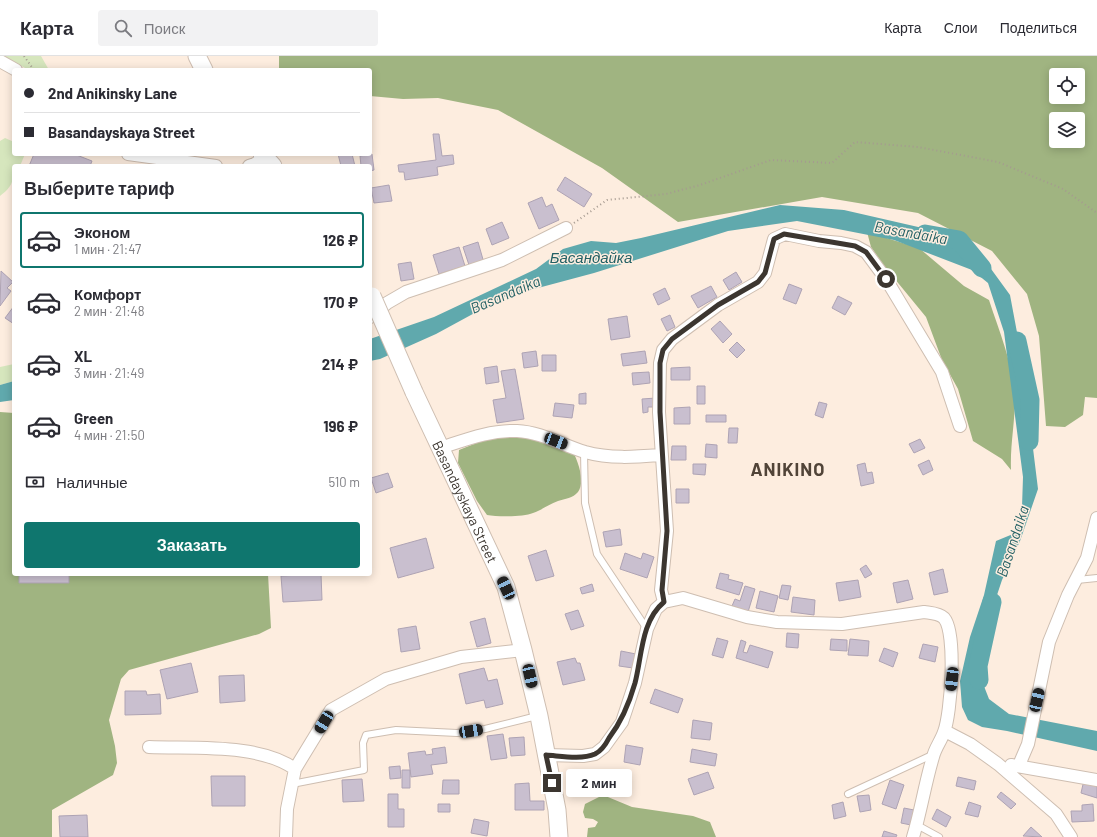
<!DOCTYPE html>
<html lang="ru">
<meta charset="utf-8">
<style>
:root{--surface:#fff;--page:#f2f2f3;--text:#2b2b33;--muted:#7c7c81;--line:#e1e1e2;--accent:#0f766e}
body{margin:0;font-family:Barlow,sans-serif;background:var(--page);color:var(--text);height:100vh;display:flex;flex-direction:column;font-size:15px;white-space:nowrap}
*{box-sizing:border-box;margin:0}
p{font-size:13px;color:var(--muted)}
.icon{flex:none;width:22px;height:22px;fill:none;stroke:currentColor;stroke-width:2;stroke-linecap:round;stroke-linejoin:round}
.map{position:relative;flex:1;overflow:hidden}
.panel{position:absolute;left:12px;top:108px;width:360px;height:412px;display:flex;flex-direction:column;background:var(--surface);border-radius:4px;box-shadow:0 2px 10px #0003}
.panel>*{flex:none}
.hud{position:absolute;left:12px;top:12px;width:360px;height:88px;border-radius:4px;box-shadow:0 2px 10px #0003;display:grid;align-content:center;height:88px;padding:0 12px;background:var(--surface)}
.buttons{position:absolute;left:1049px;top:12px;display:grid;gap:8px}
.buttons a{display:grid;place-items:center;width:36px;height:36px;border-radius:4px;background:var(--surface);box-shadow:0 2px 10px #0003;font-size:20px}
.end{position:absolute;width:18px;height:18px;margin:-9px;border:5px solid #3c3630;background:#fff;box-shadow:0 0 0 2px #fff}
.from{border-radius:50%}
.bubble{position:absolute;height:28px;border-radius:4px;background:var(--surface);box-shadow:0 2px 10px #0003;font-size:13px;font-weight:700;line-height:28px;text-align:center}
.car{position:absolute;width:12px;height:24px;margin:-12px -6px;border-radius:5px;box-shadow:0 0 3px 1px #0007;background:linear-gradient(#222 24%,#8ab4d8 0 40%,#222 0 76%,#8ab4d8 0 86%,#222 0)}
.hud b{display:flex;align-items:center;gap:14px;height:38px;font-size:15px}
.hud b+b{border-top:1px solid var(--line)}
.hud i{width:10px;height:10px;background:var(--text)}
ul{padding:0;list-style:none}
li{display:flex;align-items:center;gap:12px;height:56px;margin:0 8px 6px;padding:0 4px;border:2px solid transparent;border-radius:4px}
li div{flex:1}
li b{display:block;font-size:15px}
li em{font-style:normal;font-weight:700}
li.active{border-color:var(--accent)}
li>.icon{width:36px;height:36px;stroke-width:1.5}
h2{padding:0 12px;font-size:18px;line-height:48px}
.pay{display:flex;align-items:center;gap:10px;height:44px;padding:0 12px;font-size:15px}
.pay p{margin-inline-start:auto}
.cta{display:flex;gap:8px;margin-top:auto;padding:8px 12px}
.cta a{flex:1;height:46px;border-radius:4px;background:var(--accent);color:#fff;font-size:16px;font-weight:700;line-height:46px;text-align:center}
header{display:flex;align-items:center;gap:24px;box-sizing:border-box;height:56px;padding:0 20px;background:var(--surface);border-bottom:1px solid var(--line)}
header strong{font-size:19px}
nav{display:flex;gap:22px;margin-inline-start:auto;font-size:14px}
.search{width:280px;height:36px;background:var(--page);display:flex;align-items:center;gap:10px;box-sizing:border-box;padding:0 14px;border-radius:4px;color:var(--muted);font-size:15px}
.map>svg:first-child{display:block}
.green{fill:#d6e6bd}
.forest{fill:#a0b481;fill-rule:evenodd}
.water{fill:#60a9ad}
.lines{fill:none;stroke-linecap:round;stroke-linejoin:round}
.river{stroke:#60a9ad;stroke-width:19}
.building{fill:#c9bfcf;stroke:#aea3b4}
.lane-casing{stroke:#cebeb1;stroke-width:8}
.street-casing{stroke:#cebeb1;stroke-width:14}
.secondary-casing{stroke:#cebeb1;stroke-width:19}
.path{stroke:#a59a90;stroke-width:2;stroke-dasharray:1 3;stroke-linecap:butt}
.lane{stroke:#fff;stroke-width:6}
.street{stroke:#fff;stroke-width:12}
.secondary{stroke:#fff;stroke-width:17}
.secondary-bridge-casing{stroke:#cebeb1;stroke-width:19;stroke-linecap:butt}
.secondary-bridge{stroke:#fff;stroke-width:17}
.route{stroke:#3c3630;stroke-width:5}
.labels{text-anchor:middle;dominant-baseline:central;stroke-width:3;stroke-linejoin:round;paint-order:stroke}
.street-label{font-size:14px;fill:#3c3630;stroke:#fdeddf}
.water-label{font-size:15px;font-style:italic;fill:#236064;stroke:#fdeddf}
.district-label{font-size:18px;font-weight:bold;letter-spacing:1px;fill:#514438;stroke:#fdeddf}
</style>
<header>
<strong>Карта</strong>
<div class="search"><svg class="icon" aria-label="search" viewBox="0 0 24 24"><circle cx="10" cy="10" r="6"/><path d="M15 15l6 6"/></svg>Поиск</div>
<nav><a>Карта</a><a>Слои</a><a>Поделиться</a></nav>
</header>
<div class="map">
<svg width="1097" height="781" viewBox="0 0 1097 781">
<rect width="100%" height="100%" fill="#fdeddf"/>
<path class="green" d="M2 0H41L49 14H29Z
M5 82 14 86V98H25L20 110H14C14 125 12 131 0 140V85Z
M14 308V325L0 329V311Z"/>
<path class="forest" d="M279 0H1097V342L1085 341 1083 359 1065 371 1046 370 1039 280 1027 238 992 195 918 157 822 141 678 166 602 112 498 54 438 42 403 43 370 40V14H279ZM1056 19H1078V41H1056ZM1056 63H1078V85H1056Z
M867 176 919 192 964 230 989 244C999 275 1013 308 1015 341 1015 367 1010 389 1011 414L1002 403 973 385 958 333 942 304 926 261 885 211 871 191Z
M0 356 14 357V518H268L271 572 259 578 129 614 121 623 109 664 115 690 117 707 113 719 52 754V781H0Z
M511 379 571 392C577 402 586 425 578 436 573 442 565 443 558 445 549 448 542 454 533 457 523 461 498 461 487 459L477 445 458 407 459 394 484 384Z
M603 739 632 751 693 760 710 766 716 781H587L588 772 595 771 598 766 593 763 585 762 583 756 585 748Z"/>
<path class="water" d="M780 149 844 154 940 176 986 206 1010 239 1022 303 1038 433 1020 485 1002 524 981 587 980 620 989 643 1009 658 1097 675V695L1007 675 982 671 968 664 962 651 960 625 970 581 984 539 996 485 1013 478 1022 451 1023 421 1004 276 988 227 972 214 894 184 797 165 728 175 594 217 504 241 436 278 380 303 370 305V283L434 261 536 213 563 193 591 185 616 187 641 182Z
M14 325V344L0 346V329Z"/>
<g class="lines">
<path class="river" d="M925 178 959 184 982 212
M1017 285 1030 344 1029 385
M979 624 978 610 992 546"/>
</g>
<path class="building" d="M433 78H439L442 100 453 99 454 108 437 111 438 119 405 124 404 116H399L398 109 436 104Z
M34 98H74L92 105 90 110H29Z
M338 98H352L355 110H341Z
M372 98 374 114 370 115V110H361L360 100Z
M565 121 592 138 584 151 557 134Z
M389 129 392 145 374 147 371 132Z
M542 141 546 151 552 148 559 164 539 173 528 147Z
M502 166 509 182 492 189 486 173Z
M478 186 484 207 470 212 463 191Z
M459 191 465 210 439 218 433 199Z
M411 206 414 223 401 225 398 208Z
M1 215 13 226 7 232 11 235 0 250Z
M736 216 742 226 729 234 723 224Z
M789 228 802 233 796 248 783 243Z
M711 230 717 241 698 252 691 240Z
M665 232 670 243 658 249 653 238Z
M838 240 852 247 845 259 832 252Z
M14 250V268L5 262Z
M670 259 675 271 667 275 661 263Z
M627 260 630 281 611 284 608 263Z
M720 265 732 278 723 287 711 273Z
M737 286 745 294 737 302 729 294Z
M536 295 538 310 524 312 522 297Z
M645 295 647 307 623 310 621 298Z
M542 299H556V315H542Z
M497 310 499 326 486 328 484 312Z
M690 311V324H671V312Z
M515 313 524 363 497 367 493 344 506 342 501 315Z
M649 316 650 327 633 329 632 317Z
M697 330H705V348H697Z
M586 337V348H579V338Z
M656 342V351H648V356L643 357 642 343Z
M819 346 827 348 823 362 815 359Z
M555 347 574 349 572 362 553 360Z
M690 351V368H674V352Z
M706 359H726V366H706Z
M729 372H738L737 387H728Z
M920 383 925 392 914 397 909 388Z
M706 388 717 389V402L705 401Z
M672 390H686V404H671Z
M929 404 933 414 923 419 918 409Z
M865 407 867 417 872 416 874 427 861 430 857 409Z
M693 408H706L705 419 693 418Z
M388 417 393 431 376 437 371 422Z
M676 433H689V447H676Z
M620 473 622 489 606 491 603 476Z
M426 482 434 512 398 522 390 492Z
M546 494 554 520 536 525 528 500Z
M625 497 641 503 643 497 654 501 647 522 620 513Z
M866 509 872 518 865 522 860 513Z
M943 513 948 536 934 539 929 517Z
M720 517 729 519 728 523 743 527 739 539 716 532Z
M19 518H69V527H19Z
M321 518 322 544 283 546 281 520Z
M858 524 861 541 839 545 836 527Z
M908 524 913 543 897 547 893 527Z
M592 528 594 535 582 538 580 532Z
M782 529 791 530 788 544 779 542Z
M745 530 755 533 748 556 732 550 735 543 740 545Z
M760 535 778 540 774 556 756 552Z
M793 541 815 544 814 559 791 556Z
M578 554 584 570 571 574 565 558Z
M485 562 491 587 477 591 470 566Z
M416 570 420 593 401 596 398 573Z
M787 577 799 578 798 592 786 591Z
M717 582 728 585 723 602 712 599Z
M831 583 847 584V595L830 594Z
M850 583 869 585 868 600 848 599Z
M741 584 746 586 743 596 747 597 750 589 773 596 768 612 736 602Z
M923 588 938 591 935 606 919 602Z
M884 592 898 597 893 611 879 605Z
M621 595 636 598 633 612 619 610Z
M575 602 577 607H580L585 624 563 629 557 606Z
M191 607 198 636 167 643 160 614Z
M484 612 488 625 497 623 503 648 486 652 484 644 466 648 459 618Z
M244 619 245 645 220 647 219 620Z
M655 633 683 643 678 657 650 647Z
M125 635H146L147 639 160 638 161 658 125 659Z
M693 664 712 667 710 684 691 682Z
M503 678 507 702 491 704 487 680Z
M524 681 525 699 511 700 509 682Z
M626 689 643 692 640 709 624 706Z
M445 691 447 707 431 709 433 718 411 721 408 697 425 695 426 699 433 698 432 693Z
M692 693 717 698 715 710 690 706Z
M400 710 401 722 390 723 389 711Z
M402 714H410V732H402Z
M708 716 714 732 694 739 688 723Z
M601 718 629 723 626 738 598 733Z
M211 720H245V750H212Z
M958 721 976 725 974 734 956 730Z
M362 723 364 745 343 746 342 724Z
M443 724H459V738H442Z
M890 724 904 729 896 753 882 748Z
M1084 724 1097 728V742L1081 737Z
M529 727 530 745H544V754H515V728Z
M1001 736 1016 748 1011 753 997 741Z
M388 738H398V753H404V771H388Z
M869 739 871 754 860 756 857 740Z
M843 746 846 760 834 763 832 749Z
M969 746 981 750 978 761 965 758Z
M438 748H450V756H438Z
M1093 748 1094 765 1072 766 1071 755H1082V749Z
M904 752 914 754 911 769 901 767Z
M937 753 951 761 946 771 932 763Z
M87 759 88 781H60L59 760Z
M474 763 489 766 487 780 471 777Z
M1031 771 1042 781 1023 780Z
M884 775 897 779 896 781H882Z"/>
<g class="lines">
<defs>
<path id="lane" d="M584 396 585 447 597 498 647 573
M1077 524 1097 522
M292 728 364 714 363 687 366 679 396 674 457 677 485 673 537 660
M848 738 932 699
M917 769 939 781"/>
<path id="street" d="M0 5 16 14
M128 98 216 110
M249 110 255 108 265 101
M370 261 387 247 406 236 502 204 566 172
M440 392C465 384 490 374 517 375 541 376 562 389 585 396 610 403 635 401 661 399
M664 546 661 534 667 475 659 356 660 307 663 294 672 283 718 249 758 226 765 217 774 183 785 178 819 185 841 187 855 190 866 196 886 223 942 316 960 370
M945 675 970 688 998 708 1056 758 1071 781
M149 691C193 693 259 687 295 713
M546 699 583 700 595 698 604 691 622 666 635 627 647 573 656 553 664 546 683 542 747 561 777 566 842 568 924 556C930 557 939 557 944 562 957 577 951 658 944 676 941 685 935 692 933 701 925 727 921 755 913 781
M1011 709 1097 724
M1019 709 1028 688 1049 586 1068 539 1087 502 1097 462
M286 781 287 753 295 713 331 654 386 623 461 601 523 594"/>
<g id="secondary">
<path d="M197 0 204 14"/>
<path d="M262 98 273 110"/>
<path id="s1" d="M414 336 506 531 523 594 539 660 557 754 559 781"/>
</g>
</defs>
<use href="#lane" class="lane-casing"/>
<use href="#street" class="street-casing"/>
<use href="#secondary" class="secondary-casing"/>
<path class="path" d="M24 0 34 14
M574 167 607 144 666 138 700 129 771 104 832 107 855 86 918 91 998 106 1063 133 1097 157"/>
<use href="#lane" class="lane"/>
<use href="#street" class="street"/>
<use href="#secondary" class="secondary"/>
<defs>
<path id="secondary-bridge" d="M372 240 414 336"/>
</defs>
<use href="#secondary-bridge" class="secondary-bridge-casing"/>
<use href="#secondary-bridge" class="secondary-bridge"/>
</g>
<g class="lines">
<path class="route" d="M552 727 546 699C561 700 581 704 595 698 601 695 606 688 609 682 622 665 629 648 635 627 642 600 641 565 664 546L662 534 667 475 660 356V307L663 294 672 283 718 249 758 226 765 217 774 183 784 178 855 190 866 196 886 223"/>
</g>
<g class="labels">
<g class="street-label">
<text stroke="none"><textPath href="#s1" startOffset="121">Basandayskaya Street</textPath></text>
</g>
<g class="water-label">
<text transform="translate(911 176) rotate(10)">Basandaika</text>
<text x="591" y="201">Басандайка</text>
<text transform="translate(505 238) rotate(-23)">Basandaika</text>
<text transform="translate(1012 485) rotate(-72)">Basandaika</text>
</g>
<g class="district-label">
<text x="788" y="413">ANIKINO</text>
</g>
</g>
</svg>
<div class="buttons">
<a><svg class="icon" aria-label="locate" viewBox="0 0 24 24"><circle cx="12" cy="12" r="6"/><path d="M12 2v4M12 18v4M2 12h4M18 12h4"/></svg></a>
<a><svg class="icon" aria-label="layers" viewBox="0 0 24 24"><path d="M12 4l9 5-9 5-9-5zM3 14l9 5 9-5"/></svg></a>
</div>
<i class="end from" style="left:886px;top:223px"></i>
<i class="end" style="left:552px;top:727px"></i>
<div class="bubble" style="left:566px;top:713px;width:66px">2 мин</div>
<i class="car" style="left:556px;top:385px;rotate:111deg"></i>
<i class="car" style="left:506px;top:532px;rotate:335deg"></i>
<i class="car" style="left:530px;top:620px;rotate:167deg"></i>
<i class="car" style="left:952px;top:623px;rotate:187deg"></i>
<i class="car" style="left:1037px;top:644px;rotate:13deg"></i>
<i class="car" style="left:324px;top:666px;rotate:211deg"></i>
<i class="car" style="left:471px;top:675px;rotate:81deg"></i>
<div class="hud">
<b><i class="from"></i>2nd Anikinsky Lane</b>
<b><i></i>Basandayskaya Street</b>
</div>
<section class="panel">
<h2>Выберите тариф</h2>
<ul>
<li class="active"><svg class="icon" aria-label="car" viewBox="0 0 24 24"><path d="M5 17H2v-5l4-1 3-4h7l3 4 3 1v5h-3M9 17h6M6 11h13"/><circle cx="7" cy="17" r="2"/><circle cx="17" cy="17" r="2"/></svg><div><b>Эконом</b><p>1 мин · 21:47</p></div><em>126 ₽</em></li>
<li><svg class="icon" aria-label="car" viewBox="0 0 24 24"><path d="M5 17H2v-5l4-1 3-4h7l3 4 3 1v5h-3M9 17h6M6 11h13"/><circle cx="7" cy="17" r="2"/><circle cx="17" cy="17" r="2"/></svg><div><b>Комфорт</b><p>2 мин · 21:48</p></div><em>170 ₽</em></li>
<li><svg class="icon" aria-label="car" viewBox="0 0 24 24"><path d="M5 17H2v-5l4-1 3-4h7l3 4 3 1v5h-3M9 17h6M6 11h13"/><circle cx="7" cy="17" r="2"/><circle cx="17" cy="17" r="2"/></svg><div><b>XL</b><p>3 мин · 21:49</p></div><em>214 ₽</em></li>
<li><svg class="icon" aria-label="car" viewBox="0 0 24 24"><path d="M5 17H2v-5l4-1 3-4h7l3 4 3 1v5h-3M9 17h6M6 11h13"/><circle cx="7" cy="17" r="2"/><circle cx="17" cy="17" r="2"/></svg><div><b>Green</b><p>4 мин · 21:50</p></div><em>196 ₽</em></li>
</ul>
<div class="pay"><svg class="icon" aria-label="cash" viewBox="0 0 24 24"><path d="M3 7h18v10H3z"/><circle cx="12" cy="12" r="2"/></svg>Наличные<p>510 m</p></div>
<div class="cta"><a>Заказать</a></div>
</section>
</div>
